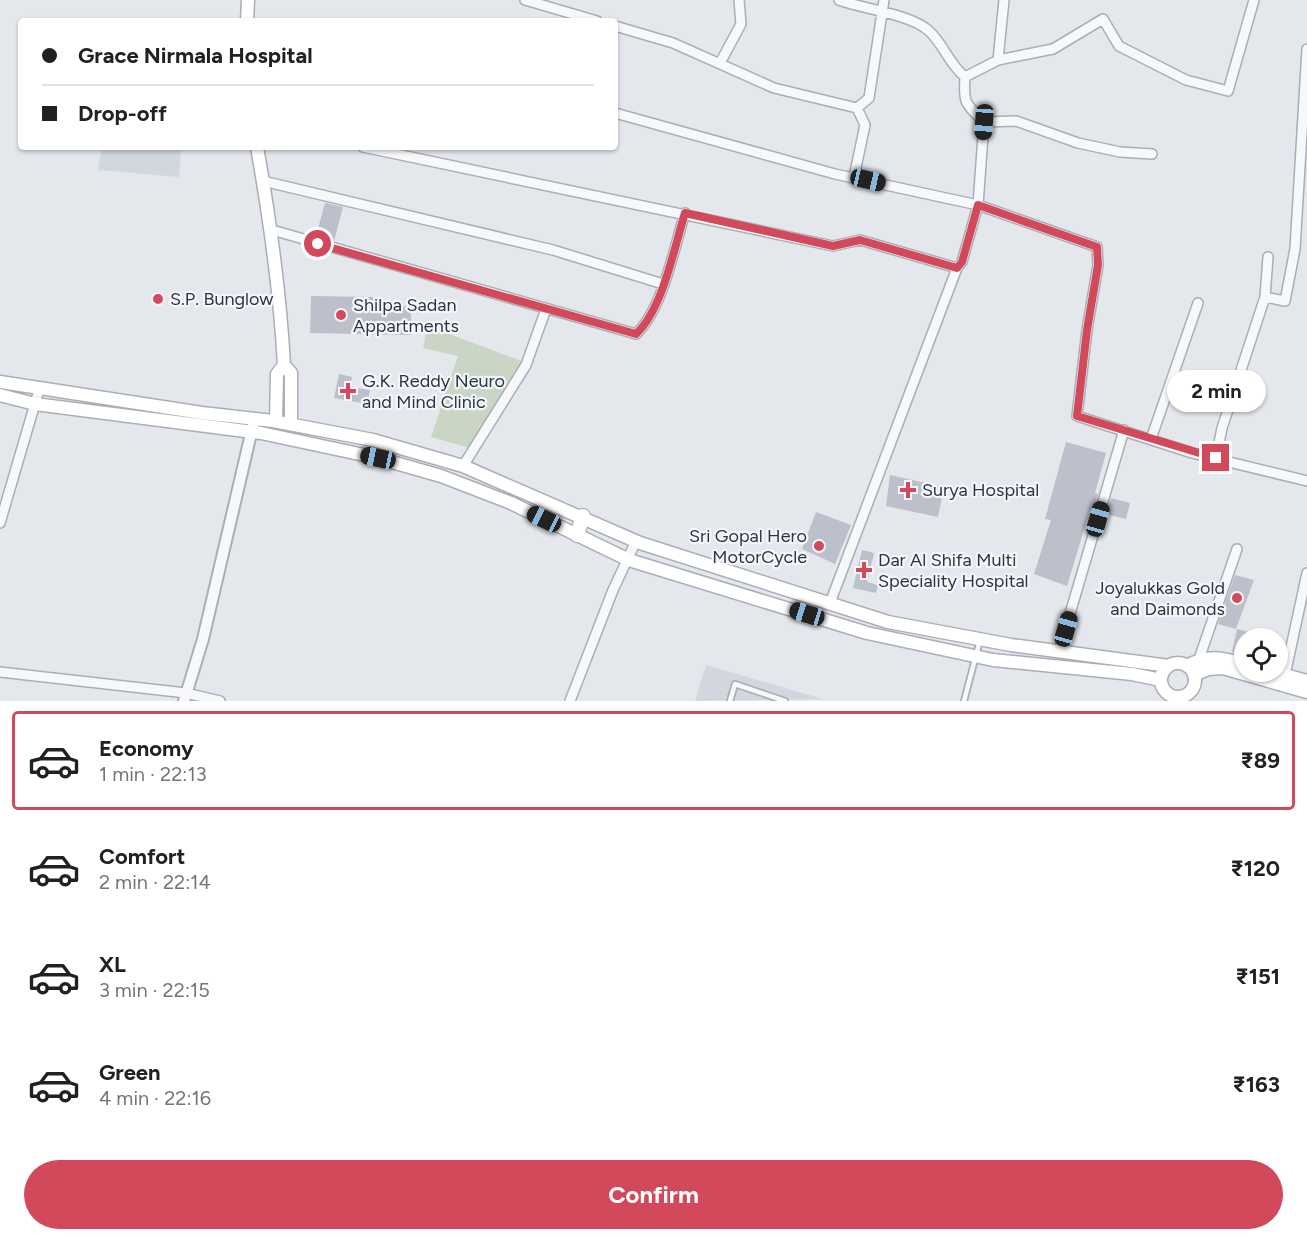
<!DOCTYPE html>
<meta charset="utf-8">
<style>
:root{--surface:#fff;--page:#f2f2f2;--text:#202124;--muted:#757577;--line:#e0e0e0;--accent:#d1495b}
body{margin:0;font-family:Figtree,sans-serif;background:var(--page);color:var(--text);height:100vh;display:flex;flex-direction:column;font-size:22px;white-space:nowrap}
*{box-sizing:border-box;margin:0}
p{font-size:20px;color:var(--muted)}
.icon{flex:none;width:33px;height:33px;fill:none;stroke:currentColor;stroke-width:2;stroke-linecap:round;stroke-linejoin:round}
.map{position:relative;height:701px;overflow:hidden}
.details{display:flex;flex-direction:column;background:var(--surface);flex:1}
.details>*{flex:none}
.guide{position:absolute;left:18px;top:18px;width:600px;height:132px;border-radius:6px;box-shadow:0 2px 4px #0004;display:grid;align-content:center;height:132px;padding:0 24px;background:var(--surface)}
.tools{position:absolute;left:1234px;top:628px;display:grid;gap:12px}
.tools a{display:grid;place-items:center;width:54px;height:54px;border-radius:50%;background:var(--surface);box-shadow:0 2px 4px #0004;font-size:30px}
.end{position:absolute;width:27px;height:27px;margin:-14px;border:8px solid #d1495b;background:#fff;box-shadow:0 0 0 3px #fff}
.from{border-radius:50%}
.bubble{position:absolute;height:42px;border-radius:21px;background:var(--surface);box-shadow:0 2px 4px #0004;font-size:20px;font-weight:700;line-height:42px;text-align:center}
.car{position:absolute;width:18px;height:36px;margin:-18px -9px;border-radius:8px;box-shadow:0 0 4px 2px #0007;background:linear-gradient(#222 24%,#8ab4d8 0 40%,#222 0 76%,#8ab4d8 0 86%,#222 0)}
.guide b{display:flex;align-items:center;gap:21px;height:57px;font-size:22px}
.guide b+b{border-top:2px solid var(--line)}
.guide i{width:15px;height:15px;background:var(--text)}
ul{padding:10px 0 0;list-style:none}
li{display:flex;align-items:center;gap:18px;height:99px;margin:0 12px 9px;padding:0 12px;border:3px solid transparent;border-radius:6px}
li div{flex:1}
li b{display:block;font-size:22px}
li em{font-style:normal;font-weight:700}
li.current{border-color:var(--accent)}
li>.icon{width:54px;height:54px;stroke-width:1.5}
.button{display:flex;gap:12px;margin-top:auto;padding:12px 24px}
.button a{flex:1;height:69px;border-radius:36px;background:var(--accent);color:#fff;font-size:24px;font-weight:700;line-height:69px;text-align:center}
.map>svg:first-child{display:block}
.built{fill:#d2d6de}
.green{fill:#c9d6c5}
.building{fill:#bbc0ca}
.lines{fill:none;stroke-linecap:round;stroke-linejoin:round}
.service-casing{stroke:#a9aeb7;stroke-width:8}
.minor-casing{stroke:#a9aeb7;stroke-width:12}
.tertiary-casing{stroke:#a9aeb7;stroke-width:14}
.secondary-casing{stroke:#a9aeb7;stroke-width:15}
.primary-casing{stroke:#a3abb8;stroke-width:16}
.service{stroke:#f7f8fa;stroke-width:4.5}
.minor{stroke:#f7f8fa;stroke-width:9}
.tertiary{stroke:#f7f8fa;stroke-width:10}
.secondary{stroke:#fff;stroke-width:12}
.primary{stroke:#fff;stroke-width:14}
.route{stroke:#d1495b;stroke-width:8}
.poi-dot{fill:#d1495b;stroke:#f4f6f9;stroke-width:2}
.labels{text-anchor:middle;dominant-baseline:central;stroke-width:4.5;stroke-linejoin:round;paint-order:stroke}
.poi-label{font-size:18px;fill:#2b3445;stroke:#f4f6f9;text-anchor:start}
</style>
<div class="map">
<svg width="1307" height="701" viewBox="0 0 1307 701">
<rect width="100%" height="100%" fill="#e4e7ec"/>
<path class="built" d="M102 147H181L179 177 98 170Z
M706 665 823 699 695 701Z"/>
<path class="green" d="M428 326 524 362 473 449 431 437 458 356 423 348Z"/>
<path class="building" d="M325 203 343 207 334 241 316 236Z
M311 296 373 297V300L389 301V306H411V335L310 333Z
M339 374 352 377 350 387 370 390 367 404 334 398Z
M1066 442 1106 453 1095 493 1098 494 1093 511 1090 510 1067 586 1034 574 1051 520 1045 519Z
M890 475 944 487 938 517 886 506Z
M1111 498 1130 503 1126 519 1106 514Z
M816 512 851 525 835 564 802 549Z
M862 550 874 553 867 582 878 585 876 593 853 588Z
M1235 575 1254 580 1236 629 1218 624Z
M1237 629 1264 636V639H1245V655L1232 652Z"/>
<g class="lines">
<defs>
<path id="service" d="M730 701 735 684 785 701
M964 701 980 640"/>
<path id="minor" d="M525 0 597 21
M839 0C864 9 909 14 928 30 943 43 949 64 965 77
M615 26 673 43 774 88 857 108
M998 60 1004 0
M720 63 741 24 739 0
M965 77 998 60 1053 49 1103 19 1119 46 1186 80 1228 91 1254 0
M615 113 835 174 978 205 1097 247 1098 265 1087 330 1077 416 1192 453 1307 481
M984 122 1016 121 1078 143 1120 152 1152 154
M363 147 833 246 860 240 957 268 830 603
M854 177 865 125 857 108 869 98 884 0
M263 181 553 250 663 284
M272 230 636 334C663 309 674 248 685 213
M957 268 962 262 978 205 984 122C966 104 963 104 965 77
M1265 297 1268 257
M1151 439 1198 303
M1216 458 1222 428 1265 297 1285 301 1295 249 1307 49
M463 466 526 365 546 309
M0 523 39 390
M1059 651 1124 430
M1199 659 1237 549
M0 672 186 693 220 701
M1285 675 1307 573
M570 701 613 590 636 541"/>
<path id="tertiary" d="M184 701 203 639 253 425"/>
<path id="secondary" d="M247 21 248 0
M257 147C270 220 280 291 284 365
M0 382 202 413 273 421 373 440 463 466 640 543 888 622 1011 645 1169 666
M0 395 35 404 261 433 378 458 441 476 511 503 629 560 867 633 993 660 1132 674 1161 680
M276 421 277 374 284 365 291 373V424
M1161 680a17 17 0 1 1 34 0a17 17 0 1 1-34 0Z
M1187 666C1208 654 1223 658 1245 664
M1274 672 1307 681
M1194 675 1208 669 1223 668 1307 692"/>
<path id="primary" d="M577 535 583 516"/>
</defs>
<use href="#service" class="service-casing"/>
<use href="#minor" class="minor-casing"/>
<use href="#tertiary" class="tertiary-casing"/>
<use href="#secondary" class="secondary-casing"/>
<use href="#primary" class="primary-casing"/>
<use href="#service" class="service"/>
<use href="#minor" class="minor"/>
<use href="#tertiary" class="tertiary"/>
<use href="#secondary" class="secondary"/>
<use href="#primary" class="primary"/>
</g>
<g class="lines">
<path class="route" d="M318 244 636 334C663 309 674 248 685 213L833 246 860 240 957 268 962 262 978 205 1097 247 1098 265 1087 330 1077 416 1216 458"/>
</g>
<g class="poi-dot">
<circle cx="158" cy="299" r="6"/>
<circle cx="341" cy="315" r="6"/>
<path d="M345 382h6v6h6v6h-6v6h-6v-6h-6v-6h6z"/>
<path d="M905 481h6v6h6v6h-6v6h-6v-6h-6v-6h6z"/>
<circle cx="819" cy="546" r="6"/>
<path d="M861 561h6v6h6v6h-6v6h-6v-6h-6v-6h6z"/>
<circle cx="1237" cy="598" r="6"/>
</g>
<g class="labels">
<g class="poi-label">
<text x="170" y="299">S.P. Bunglow</text>
<text x="353" y="305">Shilpa Sadan<tspan x="353" dy="21">Appartments</tspan></text>
<text x="362" y="381">G.K. Reddy Neuro<tspan x="362" dy="21">and Mind Clinic</tspan></text>
<text x="922" y="490">Surya Hospital</text>
<text x="807" y="536" text-anchor="end">Sri Gopal Hero<tspan x="807" dy="21">MotorCycle</tspan></text>
<text x="878" y="560">Dar Al Shifa Multi<tspan x="878" dy="21">Speciality Hospital</tspan></text>
<text x="1225" y="588" text-anchor="end">Joyalukkas Gold<tspan x="1225" dy="21">and Daimonds</tspan></text>
</g>
</g>
</svg>
<div class="tools">
<a><svg class="icon" aria-label="locate" viewBox="0 0 24 24"><circle cx="12" cy="12" r="6"/><path d="M12 2v4M12 18v4M2 12h4M18 12h4"/></svg></a>
</div>
<i class="end from" style="left:318px;top:244px"></i>
<i class="end" style="left:1216px;top:458px"></i>
<div class="bubble" style="left:1167px;top:370px;width:99px">2 min</div>
<i class="car" style="left:984px;top:122px;rotate:184deg"></i>
<i class="car" style="left:868px;top:180px;rotate:103deg"></i>
<i class="car" style="left:378px;top:458px;rotate:282deg"></i>
<i class="car" style="left:544px;top:519px;rotate:296deg"></i>
<i class="car" style="left:1098px;top:519px;rotate:16deg"></i>
<i class="car" style="left:807px;top:614px;rotate:287deg"></i>
<i class="car" style="left:1066px;top:629px;rotate:16deg"></i>
<div class="guide">
<b><i class="from"></i>Grace Nirmala Hospital</b>
<b><i></i>Drop-off</b>
</div>
</div>
<section class="details">
<ul>
<li class="current"><svg class="icon" aria-label="car" viewBox="0 0 24 24"><path d="M5 17H2v-5l4-1 3-4h7l3 4 3 1v5h-3M9 17h6M6 11h13"/><circle cx="7" cy="17" r="2"/><circle cx="17" cy="17" r="2"/></svg><div><b>Economy</b><p>1 min · 22:13</p></div><em>₹89</em></li>
<li><svg class="icon" aria-label="car" viewBox="0 0 24 24"><path d="M5 17H2v-5l4-1 3-4h7l3 4 3 1v5h-3M9 17h6M6 11h13"/><circle cx="7" cy="17" r="2"/><circle cx="17" cy="17" r="2"/></svg><div><b>Comfort</b><p>2 min · 22:14</p></div><em>₹120</em></li>
<li><svg class="icon" aria-label="car" viewBox="0 0 24 24"><path d="M5 17H2v-5l4-1 3-4h7l3 4 3 1v5h-3M9 17h6M6 11h13"/><circle cx="7" cy="17" r="2"/><circle cx="17" cy="17" r="2"/></svg><div><b>XL</b><p>3 min · 22:15</p></div><em>₹151</em></li>
<li><svg class="icon" aria-label="car" viewBox="0 0 24 24"><path d="M5 17H2v-5l4-1 3-4h7l3 4 3 1v5h-3M9 17h6M6 11h13"/><circle cx="7" cy="17" r="2"/><circle cx="17" cy="17" r="2"/></svg><div><b>Green</b><p>4 min · 22:16</p></div><em>₹163</em></li>
</ul>
<div class="button"><a>Confirm</a></div>
</section>
